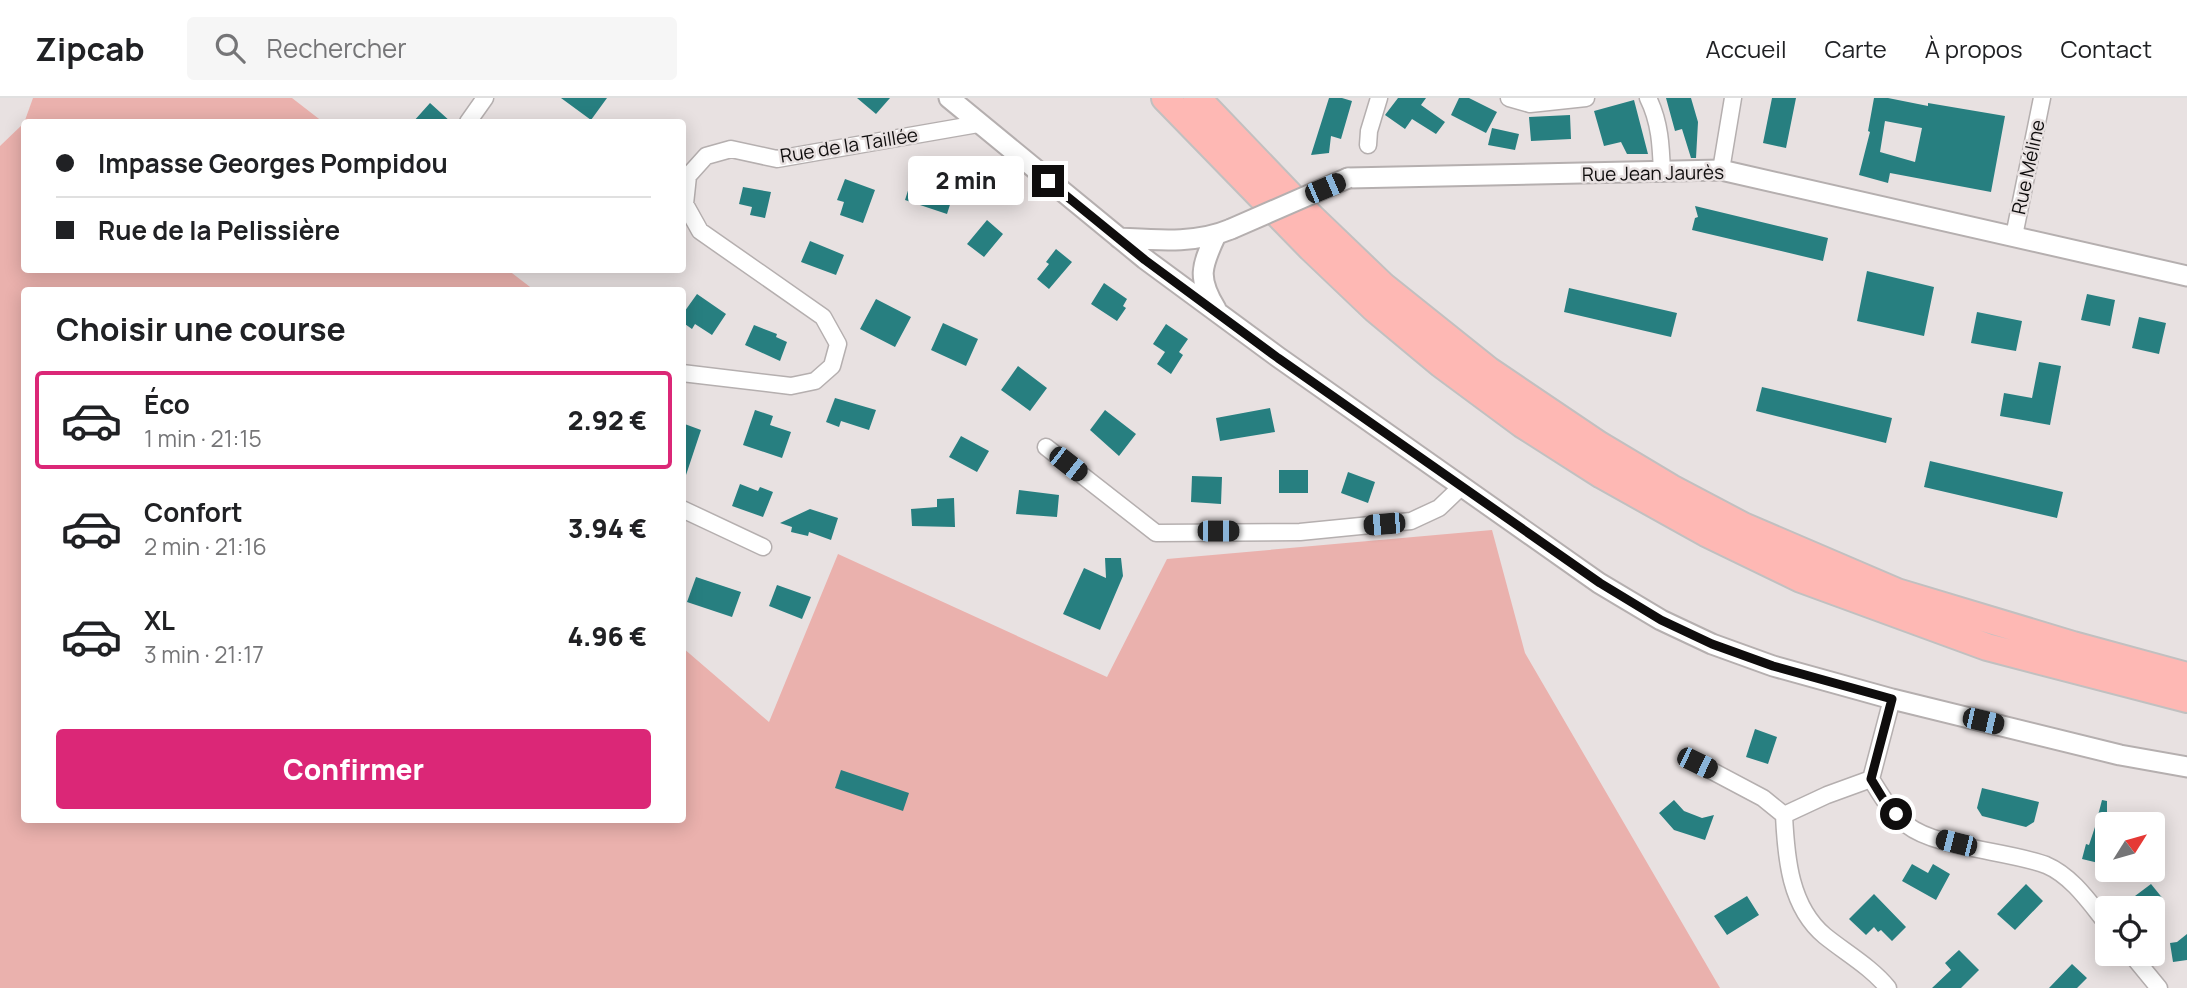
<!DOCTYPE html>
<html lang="fr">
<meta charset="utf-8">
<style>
:root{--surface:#fff;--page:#f6f6f6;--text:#202124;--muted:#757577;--line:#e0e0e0;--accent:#db2777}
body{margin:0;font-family:Manrope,sans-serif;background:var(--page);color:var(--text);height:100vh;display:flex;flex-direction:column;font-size:26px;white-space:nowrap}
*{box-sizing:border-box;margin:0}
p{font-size:23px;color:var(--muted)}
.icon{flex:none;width:38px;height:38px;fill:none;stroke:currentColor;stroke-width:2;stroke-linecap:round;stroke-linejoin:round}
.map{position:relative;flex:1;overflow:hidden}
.details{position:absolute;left:21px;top:189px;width:665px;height:536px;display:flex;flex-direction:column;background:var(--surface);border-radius:7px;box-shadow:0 4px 18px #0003}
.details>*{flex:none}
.top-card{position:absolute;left:21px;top:21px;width:665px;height:154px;border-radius:7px;box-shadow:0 4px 18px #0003;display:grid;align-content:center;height:154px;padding:0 35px;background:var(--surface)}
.needle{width:46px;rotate:53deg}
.fabs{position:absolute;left:2095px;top:714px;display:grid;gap:14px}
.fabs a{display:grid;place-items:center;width:70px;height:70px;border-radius:7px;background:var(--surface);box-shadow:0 4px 18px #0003;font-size:35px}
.end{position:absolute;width:32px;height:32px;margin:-16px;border:9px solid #0f0d0d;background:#fff;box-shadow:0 0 0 4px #fff}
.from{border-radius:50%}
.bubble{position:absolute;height:49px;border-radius:7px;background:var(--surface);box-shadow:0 4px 18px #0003;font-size:23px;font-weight:800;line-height:49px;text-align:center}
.car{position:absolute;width:21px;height:42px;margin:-21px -10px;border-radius:9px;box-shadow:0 0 5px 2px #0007;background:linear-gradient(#222 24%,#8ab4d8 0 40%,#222 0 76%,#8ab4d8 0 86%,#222 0)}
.top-card b{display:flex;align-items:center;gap:24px;height:66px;font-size:26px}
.top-card b+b{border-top:2px solid var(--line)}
.top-card i{width:18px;height:18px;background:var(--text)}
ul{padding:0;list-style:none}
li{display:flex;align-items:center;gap:21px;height:98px;margin:0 14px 10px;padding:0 21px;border:4px solid transparent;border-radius:7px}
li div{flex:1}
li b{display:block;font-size:26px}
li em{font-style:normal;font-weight:800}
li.current{border-color:var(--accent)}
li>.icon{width:63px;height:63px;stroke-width:1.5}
h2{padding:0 35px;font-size:32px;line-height:84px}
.button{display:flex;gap:14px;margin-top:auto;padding:14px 35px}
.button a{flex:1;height:80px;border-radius:7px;background:var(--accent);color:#fff;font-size:28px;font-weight:800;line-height:80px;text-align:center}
header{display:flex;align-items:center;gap:42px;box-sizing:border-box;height:98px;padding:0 35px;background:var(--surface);border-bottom:2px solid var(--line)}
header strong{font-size:33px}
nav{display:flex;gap:38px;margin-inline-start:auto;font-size:24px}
.search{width:490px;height:63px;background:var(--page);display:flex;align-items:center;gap:18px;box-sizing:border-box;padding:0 24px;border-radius:7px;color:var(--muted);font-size:26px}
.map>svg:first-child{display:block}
.green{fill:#eab1ad}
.building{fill:#277f80;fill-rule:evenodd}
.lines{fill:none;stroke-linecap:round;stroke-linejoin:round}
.minor-casing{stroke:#b5afaf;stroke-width:19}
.tertiary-casing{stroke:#b5afaf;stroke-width:23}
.trunk-casing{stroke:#c1c0c0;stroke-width:30}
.minor{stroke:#fff;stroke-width:16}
.tertiary{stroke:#fff;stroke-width:19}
.trunk{stroke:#feb8b4;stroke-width:26}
.tertiary-bridge-casing{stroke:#b5afaf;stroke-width:23;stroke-linecap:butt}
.tertiary-bridge{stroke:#fff;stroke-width:19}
.route{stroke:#0f0d0d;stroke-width:9}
.labels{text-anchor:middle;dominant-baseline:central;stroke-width:5;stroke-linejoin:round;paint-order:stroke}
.street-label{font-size:19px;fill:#0f0d0d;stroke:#e8e1e1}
</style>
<header>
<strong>Zipcab</strong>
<div class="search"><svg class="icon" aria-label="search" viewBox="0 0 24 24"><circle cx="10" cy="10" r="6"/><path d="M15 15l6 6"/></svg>Rechercher</div>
<nav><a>Accueil</a><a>Carte</a><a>À propos</a><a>Contact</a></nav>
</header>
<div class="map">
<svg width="2187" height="890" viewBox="0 0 2187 890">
<rect width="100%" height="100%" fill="#e8e1e1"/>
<path class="green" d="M33 0H292L323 24H24V172H508L534 192H24V721H682L683 550 769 624 838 456 1107 579 1167 461 1492 432 1525 555 1720 890H0V48L24 25Z"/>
<path class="building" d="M561 0H607L591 22Z
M857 0H890L876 16Z
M1329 0H1342L1352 3 1341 41 1331 38 1329 55 1311 57Z
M1398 0H1426L1421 7 1445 24 1436 36 1412 21 1405 31 1385 17Z
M1459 0H1469L1497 14 1486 35 1451 17Z
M1666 0H1691L1698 24 1696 60H1691L1682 31 1675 33Z
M1772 0H1796L1786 50 1763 45Z
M1874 0H1888L1928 8V5L2005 18 1991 94 1890 75 1888 85 1859 77 1870 34 1868 33ZM1885 23 1922 30 1915 64 1880 54Z
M1634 2 1648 56H1627L1621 44 1604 48 1594 13Z
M430 5 451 24H413Z
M1570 17 1571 41 1531 43 1529 19Z
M1492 30 1519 36 1515 52 1488 47Z
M912 80 954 94 947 116 905 102Z
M845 81 875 92 863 125 840 117 844 104 837 102Z
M743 89 771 94 765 120 750 117 752 109 739 106Z
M1695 108 1828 140 1823 163 1692 132 1695 120 1698 119Z
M987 122 1003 136 984 159 967 146Z
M810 143 844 157 836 177 801 164Z
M1056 151 1072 164 1049 191 1037 181 1049 166 1046 164Z
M1867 173 1934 189 1924 238 1857 223Z
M1104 185 1127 201 1123 208 1126 210 1117 223 1091 206Z
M1569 190 1677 215 1671 239 1564 214Z
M697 196 726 216 712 237 695 226 692 231 682 224V217Z
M2087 196 2115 202 2110 228 2081 222Z
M876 201 911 219 895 249 860 231Z
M1977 214 2022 223 2016 253 1971 245Z
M2139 219 2166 225 2159 256 2132 250Z
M943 225 978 241 966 268 931 252Z
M1166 226 1188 241 1179 254 1183 257 1171 276 1157 266 1165 254 1153 246Z
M754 227 777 236 776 239 787 244 780 263 745 247Z
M2039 264 2061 268 2050 327 2000 318 2004 295 2032 300Z
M1018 268 1047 290 1030 313 1001 292Z
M1762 289 1892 320 1886 345 1756 313Z
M835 300 876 312 869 332 841 323 839 329 826 324Z
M1270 310 1275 334 1220 343 1216 320Z
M755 312 773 318 770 327 791 334 782 360 743 347Z
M1105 312 1136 336 1119 358 1090 332Z
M682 325 701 332 685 380 682 379Z
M961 338 989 353 977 374 949 359Z
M1930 363 2063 394 2057 420 1924 389Z
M1279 372H1308V395H1279Z
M1348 374 1375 384 1368 405 1341 395Z
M1192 378 1222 379 1221 406 1191 404Z
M740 386 758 393 760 389 773 394 763 419 732 408Z
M1019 392 1059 397 1057 419 1016 416Z
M954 400 955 429 912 428 911 411 937 409V401Z
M810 411 838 420 831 442 809 434 808 438 791 434 792 429 780 425Z
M1105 460H1121L1123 478 1100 532 1063 516 1084 470 1106 480Z
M696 479 741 494 732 519 687 504Z
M777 487 811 499 802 521 769 508Z
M1755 631 1777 639 1768 666 1746 659Z
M841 672 909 695 903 713 835 690Z
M1982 690 2039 704 2034 724 2026 729 1982 718 1977 710Z
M1674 702 1684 713 1702 720 1714 717 1705 742 1674 732 1659 715Z
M2102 702 2107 703V767L2082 761 2086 746 2089 747 2095 729Z
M1912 766 1928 775 1933 766 1950 776 1936 802 1902 783Z
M2026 786 2043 803 2015 832 1997 816Z
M2151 786 2164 802 2154 810H2119Z
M1874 796 1906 829 1892 843 1881 832 1878 834 1874 829 1866 837 1849 821Z
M1747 798 1759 817 1727 837 1714 818Z
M2187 836V862L2173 864 2170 845 2177 844Z
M1959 852 1979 872 1961 890H1932L1951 872 1945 865Z
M2072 866 2087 880 2077 890H2049Z"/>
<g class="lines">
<defs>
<path id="minor" d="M1509 0 1530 6 1586 0
M1648 0C1660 24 1661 48 1662 75
M468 24 485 0
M1368 47 1369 33 1379 0
M1721 72 1733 0
M2014 138 2042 0
M682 275 791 288 815 283 832 268 838 246 823 219 700 133 685 106 688 78 706 58 731 51 777 61 978 26
M1046 349 1156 435 1300 434 1411 423 1439 410 1461 389
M682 411 763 449
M1892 601 1871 681C1881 697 1891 715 1907 727 1936 750 2009 753 2046 767 2072 778 2090 805 2107 826
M1697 665 1763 700 1784 717 1827 697 1871 681
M1784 717C1786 760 1790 809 1825 838 1846 855 1871 869 1888 890
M2131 856 2159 890"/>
<path id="tertiary" d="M949 0 1145 161 1278 259 1599 485 1661 522 1712 546 1773 568 1892 601 2120 657 2187 669
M1348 80 1721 72 2187 178
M1119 140C1156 142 1196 146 1231 131
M1216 211C1197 180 1201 169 1216 137"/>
<path id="trunk" d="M1165 0 1311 150 1375 211 1441 266 1522 326 1602 377 1706 435 1801 481 1987 549 2187 601
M1197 0 1310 118 1383 188 1488 272 1599 347 1671 390 1743 428 1897 494 2073 547 2187 578"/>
</defs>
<use href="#minor" class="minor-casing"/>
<use href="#tertiary" class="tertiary-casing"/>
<use href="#trunk" class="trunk-casing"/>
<use href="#minor" class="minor"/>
<use href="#tertiary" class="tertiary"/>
<use href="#trunk" class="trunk"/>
<defs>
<path id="tertiary-bridge" d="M1231 131 1348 80"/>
</defs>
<use href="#tertiary-bridge" class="tertiary-bridge-casing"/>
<use href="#tertiary-bridge" class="tertiary-bridge"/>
</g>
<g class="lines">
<path class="route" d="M1048 83 1145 162 1278 260 1600 485 1661 522 1712 546 1773 568 1892 601 1871 681 1885 704 1896 716"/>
</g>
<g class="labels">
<g class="street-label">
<text transform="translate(849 47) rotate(-9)">Rue de la Taillée</text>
<text transform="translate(2028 69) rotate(-78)">Rue Méline</text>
<text transform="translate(1653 75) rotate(-1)">Rue Jean Jaurès</text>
</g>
</g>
</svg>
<div class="fabs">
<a><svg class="needle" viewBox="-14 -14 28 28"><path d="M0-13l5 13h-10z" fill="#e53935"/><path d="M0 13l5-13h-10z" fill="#757577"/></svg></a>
<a><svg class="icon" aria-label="locate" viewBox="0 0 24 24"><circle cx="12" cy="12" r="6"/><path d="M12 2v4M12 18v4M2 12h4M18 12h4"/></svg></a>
</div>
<i class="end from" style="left:1896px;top:716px"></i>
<i class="end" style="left:1048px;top:83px"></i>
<div class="bubble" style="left:908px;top:58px;width:116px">2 min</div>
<i class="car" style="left:1325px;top:90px;rotate:67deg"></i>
<i class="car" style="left:1068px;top:366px;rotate:128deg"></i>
<i class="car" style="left:1384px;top:426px;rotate:265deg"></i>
<i class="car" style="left:1218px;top:433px;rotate:90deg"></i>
<i class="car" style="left:1983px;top:623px;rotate:103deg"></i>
<i class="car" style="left:1697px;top:665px;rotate:116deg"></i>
<i class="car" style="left:1956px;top:745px;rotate:284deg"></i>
<div class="top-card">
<b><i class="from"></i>Impasse Georges Pompidou</b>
<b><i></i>Rue de la Pelissière</b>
</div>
<section class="details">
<h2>Choisir une course</h2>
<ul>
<li class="current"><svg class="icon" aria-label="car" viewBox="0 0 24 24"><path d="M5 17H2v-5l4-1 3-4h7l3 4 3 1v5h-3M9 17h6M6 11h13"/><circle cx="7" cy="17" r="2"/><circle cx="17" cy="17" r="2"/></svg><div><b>Éco</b><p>1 min · 21:15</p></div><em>2.92 €</em></li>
<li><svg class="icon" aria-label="car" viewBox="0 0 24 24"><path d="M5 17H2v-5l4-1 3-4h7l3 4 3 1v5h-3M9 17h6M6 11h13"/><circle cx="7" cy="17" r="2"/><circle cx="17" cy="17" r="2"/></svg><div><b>Confort</b><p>2 min · 21:16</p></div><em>3.94 €</em></li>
<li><svg class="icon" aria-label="car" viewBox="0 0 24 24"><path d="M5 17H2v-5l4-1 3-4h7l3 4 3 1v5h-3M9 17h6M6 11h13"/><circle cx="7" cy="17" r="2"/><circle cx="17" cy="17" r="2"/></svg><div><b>XL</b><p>3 min · 21:17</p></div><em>4.96 €</em></li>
</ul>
<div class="button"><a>Confirmer</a></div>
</section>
</div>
